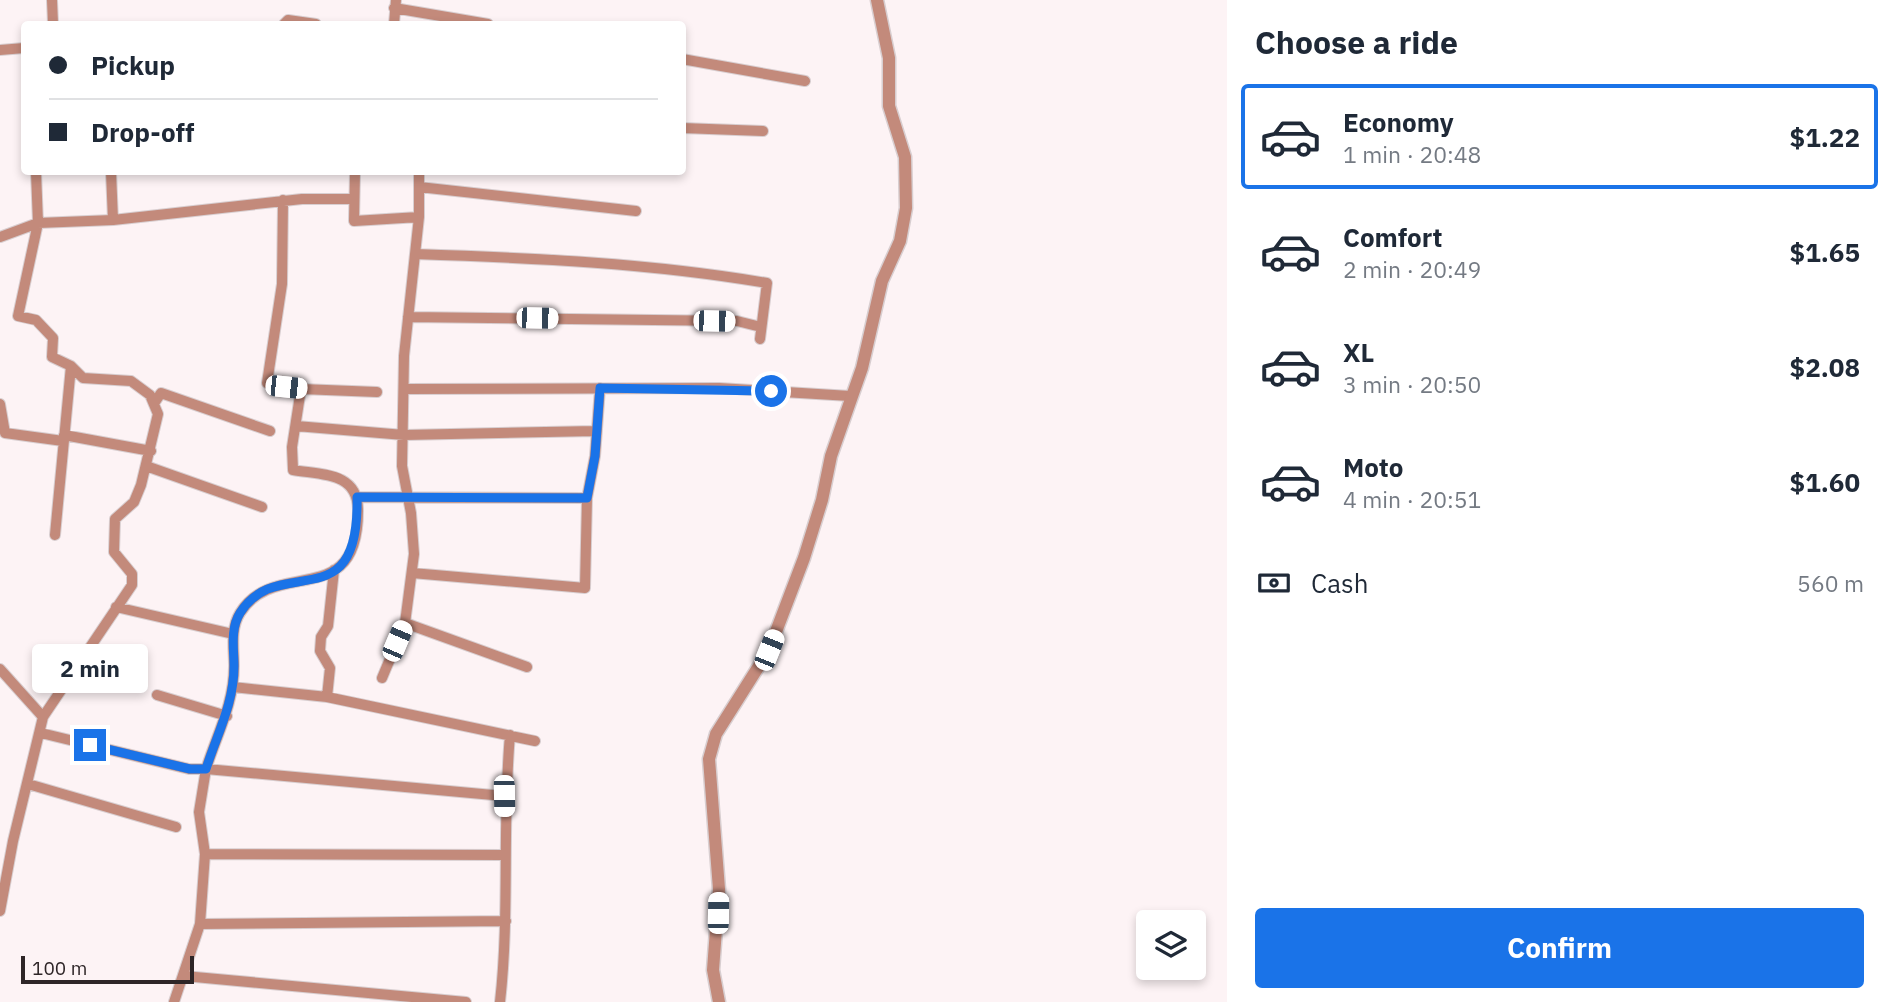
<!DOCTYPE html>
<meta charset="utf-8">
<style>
:root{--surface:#fff;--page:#f2f2f3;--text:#1f2937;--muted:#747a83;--line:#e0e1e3;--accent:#1a73e8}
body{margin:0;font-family:"IBM Plex Sans",sans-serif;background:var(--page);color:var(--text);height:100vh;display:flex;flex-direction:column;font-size:26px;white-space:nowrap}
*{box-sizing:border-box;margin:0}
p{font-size:23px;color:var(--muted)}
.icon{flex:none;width:38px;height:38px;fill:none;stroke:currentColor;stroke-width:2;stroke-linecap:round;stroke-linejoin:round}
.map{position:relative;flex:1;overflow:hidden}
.side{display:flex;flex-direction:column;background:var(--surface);width:665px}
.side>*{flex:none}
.guide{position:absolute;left:21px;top:21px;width:665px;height:154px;border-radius:7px;box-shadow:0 4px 10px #0003;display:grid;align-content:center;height:154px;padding:0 28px;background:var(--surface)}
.buttons{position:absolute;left:1136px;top:910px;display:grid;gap:14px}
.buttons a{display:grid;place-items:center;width:70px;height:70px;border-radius:7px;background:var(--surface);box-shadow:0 4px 10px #0003;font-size:35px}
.scale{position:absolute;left:21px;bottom:18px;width:173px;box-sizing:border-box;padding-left:7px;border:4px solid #2e2527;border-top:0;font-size:19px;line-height:24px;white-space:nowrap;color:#2e2527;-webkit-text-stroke:5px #fdf3f5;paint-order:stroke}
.end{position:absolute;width:32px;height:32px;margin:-16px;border:9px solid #1a73e8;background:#fff;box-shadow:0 0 0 4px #fff}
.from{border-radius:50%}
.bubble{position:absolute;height:49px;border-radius:7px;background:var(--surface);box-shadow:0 4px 10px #0003;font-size:23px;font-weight:800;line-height:49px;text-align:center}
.car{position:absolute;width:21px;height:42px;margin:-21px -10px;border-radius:9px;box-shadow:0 0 5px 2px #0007;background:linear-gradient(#fff 24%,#345 0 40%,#fff 0 76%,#345 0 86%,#fff 0)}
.guide b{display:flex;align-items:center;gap:24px;height:66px;font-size:26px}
.guide b+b{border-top:2px solid var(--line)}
.guide i{width:18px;height:18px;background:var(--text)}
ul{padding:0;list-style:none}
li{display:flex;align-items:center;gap:21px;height:105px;margin:0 14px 10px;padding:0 14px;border:4px solid transparent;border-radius:7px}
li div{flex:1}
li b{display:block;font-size:26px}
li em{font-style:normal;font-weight:800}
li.selected{border-color:var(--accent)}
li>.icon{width:63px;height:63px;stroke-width:1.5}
h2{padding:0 28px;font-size:32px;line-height:84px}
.pay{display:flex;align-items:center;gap:18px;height:77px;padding:0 28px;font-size:26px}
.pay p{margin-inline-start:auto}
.primary-button{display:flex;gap:14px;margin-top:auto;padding:14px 28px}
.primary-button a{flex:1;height:80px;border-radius:7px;background:var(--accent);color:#fff;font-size:28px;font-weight:800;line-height:80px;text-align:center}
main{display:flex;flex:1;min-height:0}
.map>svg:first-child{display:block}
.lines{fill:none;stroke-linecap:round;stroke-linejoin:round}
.minor-casing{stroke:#d8ced0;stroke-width:12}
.tertiary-casing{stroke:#d8ced0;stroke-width:15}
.minor{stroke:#c38a7b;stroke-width:10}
.tertiary{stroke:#c38a7b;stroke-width:12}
.route{stroke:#1a73e8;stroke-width:9}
</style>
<main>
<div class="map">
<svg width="1227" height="1002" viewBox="0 0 1227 1002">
<rect width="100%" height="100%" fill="#fdf3f5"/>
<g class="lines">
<defs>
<path id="minor" d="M52 0 53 24
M394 8 488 24
M284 24 288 20 316 24
M394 24 396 0
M0 50 24 48
M682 59 805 81
M682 128 763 131
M111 172 113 220
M355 172 354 221 419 217
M419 187 636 211
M283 200 282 284 267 383 301 389 377 392
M0 237 38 223 113 220 302 199H353
M415 254C533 258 650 263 767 283L760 339
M408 317 737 321 761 327
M301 389 292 447 293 470C322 475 357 472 358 509 359 613 275 556 240 613 230 629 234 649 234 666 234 704 217 734 206 769L504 796
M404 389 719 388 850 396
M155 402 161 393 270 431
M0 404 5 433 63 441
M296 426 404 435 595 431
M64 435 151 451
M146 466 262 507
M357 497 587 498
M55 535 71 366
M412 573 585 588 587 498 595 456 600 388
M116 607 233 634
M405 623 527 667
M0 669 43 717
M382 678 405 623 414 554 411 513 402 466 404 356 419 217V172
M233 687 327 697 535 741
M157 695 227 716
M327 697 330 668 320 651 321 637 328 626 334 570
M41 733 189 769H206L199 812 205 854 200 924 174 1002
M28 784 176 827
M205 854 505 855
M0 911 13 841 43 717 132 585V574L114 552 115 519 134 502 141 485 158 414 150 395 131 381 83 378 71 366 52 357 53 338 36 320 18 316 38 223 36 172
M200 924 506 921
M184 976 466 1002
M500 1002C510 913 502 824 510 735"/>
<path id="tertiary" d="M719 1002 713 970 719 889 709 759 716 734 769 650 804 558 822 500 831 456 862 368 882 281 900 241 906 208 905 157 889 106V58L877 0"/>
</defs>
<use href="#minor" class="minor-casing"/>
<use href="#tertiary" class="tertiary-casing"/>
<use href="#minor" class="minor"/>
<use href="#tertiary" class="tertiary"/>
</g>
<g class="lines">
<path class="route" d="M90 745 190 769H206C217 734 234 704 234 666 234 649 230 629 240 613 279 551 360 623 357 497L587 498 595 456 600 388 771 391"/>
</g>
</svg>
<div class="buttons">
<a><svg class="icon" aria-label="layers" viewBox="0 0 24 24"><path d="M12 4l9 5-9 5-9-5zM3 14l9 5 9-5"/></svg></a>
</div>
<div class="scale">100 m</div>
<i class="end from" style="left:771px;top:391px"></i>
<i class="end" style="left:90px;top:745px"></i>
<div class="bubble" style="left:32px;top:644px;width:116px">2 min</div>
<i class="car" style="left:537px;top:318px;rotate:91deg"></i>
<i class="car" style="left:714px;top:321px;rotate:91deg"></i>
<i class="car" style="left:286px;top:387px;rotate:96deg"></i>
<i class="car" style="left:397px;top:641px;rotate:23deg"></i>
<i class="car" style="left:769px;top:650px;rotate:22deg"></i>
<i class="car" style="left:504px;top:796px;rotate:179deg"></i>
<i class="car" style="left:718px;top:913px;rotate:1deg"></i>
<div class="guide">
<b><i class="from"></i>Pickup</b>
<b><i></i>Drop-off</b>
</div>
</div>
<section class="side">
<h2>Choose a ride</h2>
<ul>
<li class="selected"><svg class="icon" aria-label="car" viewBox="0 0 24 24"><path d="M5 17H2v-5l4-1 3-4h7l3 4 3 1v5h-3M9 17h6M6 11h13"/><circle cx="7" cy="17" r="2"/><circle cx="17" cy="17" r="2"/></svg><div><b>Economy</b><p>1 min · 20:48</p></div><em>$1.22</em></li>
<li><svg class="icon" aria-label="car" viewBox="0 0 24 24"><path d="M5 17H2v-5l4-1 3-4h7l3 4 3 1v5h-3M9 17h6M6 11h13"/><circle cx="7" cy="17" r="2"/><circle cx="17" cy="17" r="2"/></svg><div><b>Comfort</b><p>2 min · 20:49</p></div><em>$1.65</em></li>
<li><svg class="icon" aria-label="car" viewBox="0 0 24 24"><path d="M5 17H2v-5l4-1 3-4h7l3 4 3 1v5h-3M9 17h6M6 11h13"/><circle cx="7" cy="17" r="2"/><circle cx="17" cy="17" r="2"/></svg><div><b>XL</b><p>3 min · 20:50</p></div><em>$2.08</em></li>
<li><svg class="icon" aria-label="car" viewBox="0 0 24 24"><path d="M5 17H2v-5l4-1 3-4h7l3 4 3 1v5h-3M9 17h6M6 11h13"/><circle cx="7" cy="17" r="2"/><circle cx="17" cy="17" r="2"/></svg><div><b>Moto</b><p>4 min · 20:51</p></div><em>$1.60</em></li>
</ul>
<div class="pay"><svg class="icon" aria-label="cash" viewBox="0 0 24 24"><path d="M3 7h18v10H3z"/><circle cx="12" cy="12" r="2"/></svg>Cash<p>560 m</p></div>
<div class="primary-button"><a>Confirm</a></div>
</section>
</main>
